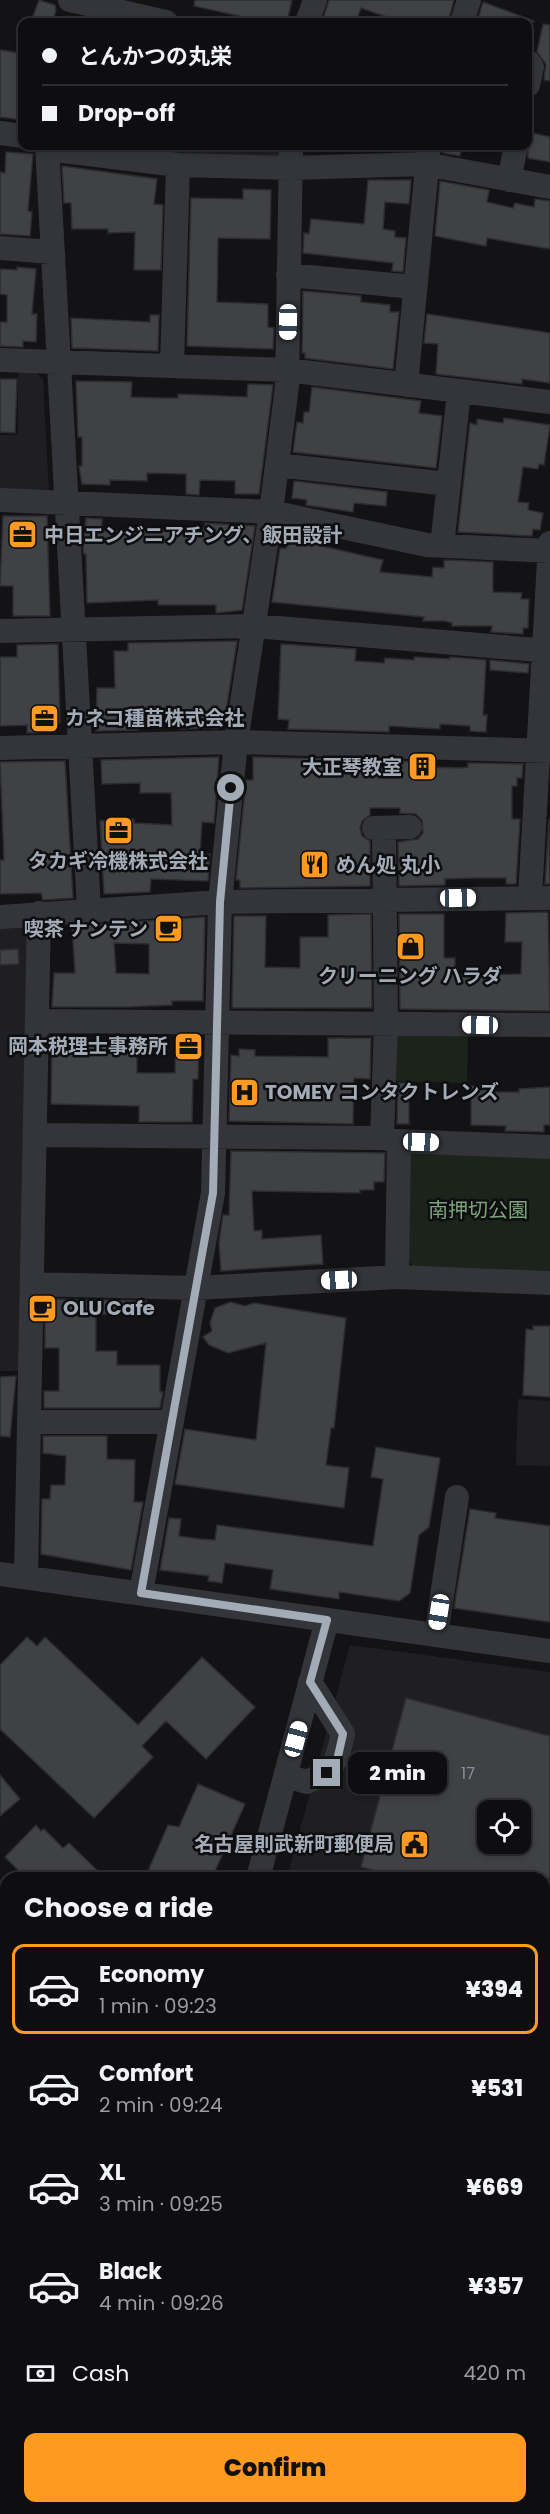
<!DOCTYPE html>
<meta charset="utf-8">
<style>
:root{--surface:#0e0e10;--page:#171719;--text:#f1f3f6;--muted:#9b9c9f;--line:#2e2e30;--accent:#ff9a21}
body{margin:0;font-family:Poppins,"Noto Sans JP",sans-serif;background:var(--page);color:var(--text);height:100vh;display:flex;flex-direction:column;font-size:22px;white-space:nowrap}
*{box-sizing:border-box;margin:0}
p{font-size:20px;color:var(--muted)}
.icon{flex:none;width:33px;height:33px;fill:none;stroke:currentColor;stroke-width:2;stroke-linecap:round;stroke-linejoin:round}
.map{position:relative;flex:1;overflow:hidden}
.details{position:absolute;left:0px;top:1872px;width:550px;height:642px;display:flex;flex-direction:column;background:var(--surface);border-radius:18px 18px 0 0;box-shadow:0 3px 9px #0003,0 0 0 2px var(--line)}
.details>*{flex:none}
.top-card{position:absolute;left:18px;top:18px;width:514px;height:132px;border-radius:12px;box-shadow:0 3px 9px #0003,0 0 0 2px var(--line);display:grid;align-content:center;height:132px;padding:0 24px;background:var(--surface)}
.buttons{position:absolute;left:477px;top:1800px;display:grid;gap:12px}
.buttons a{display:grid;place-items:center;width:54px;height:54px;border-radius:12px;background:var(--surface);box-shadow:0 3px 9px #0003,0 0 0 2px var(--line);font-size:30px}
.end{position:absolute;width:27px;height:27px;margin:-14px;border:8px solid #a3abb7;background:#111;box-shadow:0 0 0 3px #111}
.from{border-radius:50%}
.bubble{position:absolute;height:42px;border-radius:12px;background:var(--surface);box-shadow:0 3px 9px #0003,0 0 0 2px var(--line);font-size:20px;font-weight:800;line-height:42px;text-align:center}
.car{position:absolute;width:18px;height:36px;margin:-18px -9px;border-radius:8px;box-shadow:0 0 4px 2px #0007;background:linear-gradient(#fff 24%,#345 0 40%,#fff 0 76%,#345 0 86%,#fff 0)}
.top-card b{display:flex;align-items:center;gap:21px;height:57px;font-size:22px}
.top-card b+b{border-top:2px solid var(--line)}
.top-card i{width:15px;height:15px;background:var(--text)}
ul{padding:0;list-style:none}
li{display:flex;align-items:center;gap:18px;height:90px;margin:0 12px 9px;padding:0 12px;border:3px solid transparent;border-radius:12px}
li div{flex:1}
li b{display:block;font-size:22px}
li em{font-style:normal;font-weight:800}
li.selected{border-color:var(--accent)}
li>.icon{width:54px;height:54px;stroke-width:1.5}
h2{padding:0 24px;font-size:27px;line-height:72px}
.pay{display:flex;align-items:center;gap:15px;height:66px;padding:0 24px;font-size:22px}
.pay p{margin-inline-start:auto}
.primary-button{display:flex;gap:12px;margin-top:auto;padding:12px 24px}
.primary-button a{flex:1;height:69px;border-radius:12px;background:var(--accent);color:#111;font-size:24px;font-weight:800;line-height:69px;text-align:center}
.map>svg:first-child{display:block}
.built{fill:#1f1f22;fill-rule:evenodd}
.green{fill:#1b231b}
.building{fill:#3f4145;stroke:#2d2d31;stroke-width:1.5;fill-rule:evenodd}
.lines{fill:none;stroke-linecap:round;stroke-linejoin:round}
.minor{stroke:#34353a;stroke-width:24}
.rail-casing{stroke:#464a4f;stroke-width:7}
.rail{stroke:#0e0e10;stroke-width:4.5;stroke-dasharray:14;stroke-linecap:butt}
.route{stroke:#a3abb7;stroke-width:8}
.labels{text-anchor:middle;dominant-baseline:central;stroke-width:5;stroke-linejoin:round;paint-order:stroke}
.number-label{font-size:16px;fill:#8a909a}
.poi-label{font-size:20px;font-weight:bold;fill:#a3abb7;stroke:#0e0e10;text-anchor:start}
.park-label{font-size:20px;fill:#7ba378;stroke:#0e0e10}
</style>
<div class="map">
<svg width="550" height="2514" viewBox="0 0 550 2514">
<rect width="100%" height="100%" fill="#131315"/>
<path class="built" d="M117 146H285L279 161 117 152Z
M18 371H35L43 379 49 494 0 492V435H18Z
M27 927 22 1371H0V928Z
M518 1399 550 1401V1466L516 1465Z
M350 1645 550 1672V2374L544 2372V1878H287ZM488 1810H520V1844H488Z
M0 2320 6 2330V2508H116L119 2514H0Z"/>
<path class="green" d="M468 1030 467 1083 388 1081 390 1035Z
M414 1149 550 1155V1271L413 1266 405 1255 406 1155Z
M545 2376 550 2377V2514H387L382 2508H544Z"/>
<path class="building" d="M39 0 55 5 56 11 52 22 33 16Z
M195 0H292L287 22H266L194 6Z
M329 0H454L448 22H401L361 8 356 22H322Z
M483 2 534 21V22H477Z
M543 24 550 25V81L544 80 546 64 537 52Z
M0 50 20 53 19 66H22V120L0 117Z
M528 132 550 137V162L528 158Z
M443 146H462L460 156 443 153Z
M6 152 33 154 28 211 32 212 30 236 0 234V172L5 173Z
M62 166 157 179 154 204 163 205 161 270H134L135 232 108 233V229H72L71 203H64Z
M368 180H411L409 204 385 202 383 229 395 231V237L406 238 403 272 392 271 393 263 303 253 304 233 309 234 311 219 364 224Z
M440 181 489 190 487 202 513 208 515 203 534 207 535 199 550 201V249L487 238 486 246 435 236Z
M243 189 271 190 270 239 218 238 217 302 268 304V327L274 328 273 349 187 346 191 198 243 199Z
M17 267 36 269 32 314H37L36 342 23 341V347L0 346V322H7V295L0 294V269L17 270Z
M303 291 361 296V302L390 305V312H399L393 369 305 358V353H302Z
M427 314 550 333V383L522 379V384L436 374 438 344 424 343Z
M150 315H159L158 351 72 348 71 318 150 322Z
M0 379H17L15 433 0 432Z
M76 381 132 382 131 397 160 398H178V394L247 397 248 384 273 385 259 494H235V481L200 480 199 495 186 494V474L147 473V481L110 480V485L82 484 79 466H82V437H78Z
M312 387 421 401 419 413 442 416 436 468 293 452 297 422 303 423 304 412H309Z
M504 418 550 425 544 465 539 464 538 469 523 467 518 502 529 503 528 510 543 513 540 530 533 529 532 536 458 532 470 423 477 425V419L503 423Z
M294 481 387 492 386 506 354 503 353 512 306 505 307 500 292 498Z
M3 516H47L50 616H13V586H0Z
M86 518 102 519V531H136L135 527H154V531H196V528H205V523L255 526 242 610 216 613V605H158V600L87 603 86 554H84L83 546Z
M302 533 322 537 321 546 383 560 380 572 432 577 433 567 444 568V560L493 562V592L522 593 521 599H529L528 628H523V634L491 632 492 626H452V623L445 621H423L424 617 272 602 280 548 286 549 287 542 301 543Z
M237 641 224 724H219V728L178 729 177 714 138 715V730L96 731 97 688H115L114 651H128V643Z
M58 644 60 723H51V732L27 733V725L0 726V657H17V645Z
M281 644 356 649 355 661 384 663 385 658 414 660V657L450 659V657L486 660 483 715H487L486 732 470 731V726L440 724V729L389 726V732L288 729 289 720 278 719Z
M490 660 529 664 528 673 490 670Z
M219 757 214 823 202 822 200 855 210 854 208 881 151 879 150 892 104 894 100 821 134 819V823L172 825 171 793H140V783L102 784 101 760Z
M253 757 429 762V767L461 768 468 767V763L523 764 522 778H517V786H512V819H520L516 884H506V878H473L445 879V885L399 886 398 842 418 839 423 833 422 820 416 814 400 813V808H370V815L362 821 360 828 362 836 370 841V886L240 888V880H236L246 780H253Z
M65 761 73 898 43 900 41 893 0 894V860H4L0 762Z
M549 819 550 884H545Z
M548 912 550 1011 400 1009 399 914H444V958H455V974L484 975 521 974 522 942H505L506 913Z
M371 914 372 1008H232L234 916H266L265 967 300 968V937H328V915Z
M205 917 203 1001H172V1005L127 1007H52L54 973H75L72 926ZM114 943 149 944V974L116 973Z
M18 949 19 964 0 965V950Z
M176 1036 199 1037 198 1079H193L192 1122H139V1106L51 1104 52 1040 137 1042V1073H175Z
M328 1038H371L370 1079 354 1078 353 1124 229 1121 231 1055 239 1056V1049L255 1050V1056L328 1057Z
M398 1083H409V1124H397Z
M471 1086H489V1092H519V1089L550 1087V1125H544V1132L505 1131 506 1126 471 1125Z
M231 1151 385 1153 384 1182H374V1190H360V1193L252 1191 254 1231 262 1230V1239L321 1235 323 1264 221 1271 219 1242 223 1215H229Z
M53 1299 147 1301V1315L96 1314V1351H117V1365H160V1392H163L160 1408H44V1391H59V1348H45V1319H53Z
M230 1302 245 1306 254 1303 346 1318 334 1428H331L326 1465 349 1468 344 1508 175 1484 185 1429 256 1440 266 1343 228 1353 209 1345 203 1337 212 1331 210 1323 215 1308Z
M533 1326H550V1397L523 1395 526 1329 533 1330Z
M16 1376 10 1437 0 1436V1377Z
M43 1436H107V1459L135 1460 134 1502H143L131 1570 41 1554 42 1499H50L51 1485H65L66 1456 43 1453Z
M376 1447 440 1458 429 1527 419 1535 410 1593 399 1601 339 1592V1599L270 1589 273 1570 225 1563 222 1583 208 1581 209 1576 160 1570 169 1518 181 1519 179 1536 200 1539 215 1540 217 1525 373 1546 383 1479 371 1477Z
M470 1509 496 1513 495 1518 550 1526V1622L454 1608Z
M27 1637 37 1646 45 1637 138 1725 202 1657 255 1707 206 1759 166 1721 142 1746 153 1757 94 1818 0 1729V1665Z
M406 1698 550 1736V1878H403L361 1867ZM488 1810H520V1844H488Z
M0 1775 20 1799 0 1816Z
M198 1784 245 1804 212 1878H145L168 1825 179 1827Z
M36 1825 41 1831 44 1829 63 1848 69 1843 105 1878H26L5 1857Z"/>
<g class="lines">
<path class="minor" d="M70 0 166 22
M307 22 315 0
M462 22 469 0
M528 62 532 67 528 85
M0 133 22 136
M47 146 89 909
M47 149 178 165 290 168 425 164 550 187
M509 180 516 146
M0 248 52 252
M288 275 414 287
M0 360 287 370 550 402
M172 366 178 165
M406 385 429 146
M277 465 449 484
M0 500 271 512 427 545 550 551
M442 546 459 392
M0 631 254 626 550 651
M0 748 236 742 550 751
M374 828 410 827
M530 897 550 543
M0 917 220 902 550 898
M37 1021 550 1025
M36 1135 382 1138 399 1141 550 1147
M382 1138 386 1024 384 828
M397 1277 399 1141
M33 1284 196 1288 397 1277 550 1283
M30 1422H172
M0 1574 550 1651
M26 1577 39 913
M141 1593 213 1193 220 902 236 742 271 512 287 386 291 146
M436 1635 457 1497
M286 1776 307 1782C336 1768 336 1764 343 1734L310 1682
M258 1878 327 1620
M0 2071 6 2079
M0 2114 6 2122
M0 2305 6 2314
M123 2508 126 2514
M241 2508 245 2514
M272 2508 275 2514
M368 2508 373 2514"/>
<defs>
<path id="rail" d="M0 2344 6 2353
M0 2362 6 2372
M0 2447 6 2458
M0 2469 6 2479
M23 2508 26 2514
M34 2508 38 2514
M86 2508 89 2514
M96 2508 100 2514
M0 2512 1 2514"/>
</defs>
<use href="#rail" class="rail-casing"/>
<use href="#rail" class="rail"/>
</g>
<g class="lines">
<path class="route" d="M231 788 220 902 213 1193 141 1593 327 1620 310 1682 343 1734 336 1765 327 1773"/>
</g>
<defs>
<symbol id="office-square" viewBox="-11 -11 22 22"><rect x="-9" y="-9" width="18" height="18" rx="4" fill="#ff9a21" stroke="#0e0e10"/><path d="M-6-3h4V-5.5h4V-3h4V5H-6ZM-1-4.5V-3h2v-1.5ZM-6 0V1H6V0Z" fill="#111"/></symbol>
<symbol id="building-square" viewBox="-11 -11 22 22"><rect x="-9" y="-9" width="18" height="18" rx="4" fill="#ff9a21" stroke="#0e0e10"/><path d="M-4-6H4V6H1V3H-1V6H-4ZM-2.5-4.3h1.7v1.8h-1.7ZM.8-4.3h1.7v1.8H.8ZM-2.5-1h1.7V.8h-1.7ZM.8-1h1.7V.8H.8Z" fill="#111"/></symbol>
<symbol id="restaurant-square" viewBox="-11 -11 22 22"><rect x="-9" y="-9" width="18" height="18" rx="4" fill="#ff9a21" stroke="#0e0e10"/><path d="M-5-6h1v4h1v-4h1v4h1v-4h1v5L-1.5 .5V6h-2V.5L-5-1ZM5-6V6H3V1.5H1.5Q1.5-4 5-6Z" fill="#111"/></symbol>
<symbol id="cafe-square" viewBox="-11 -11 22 22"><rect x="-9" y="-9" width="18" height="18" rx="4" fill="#ff9a21" stroke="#0e0e10"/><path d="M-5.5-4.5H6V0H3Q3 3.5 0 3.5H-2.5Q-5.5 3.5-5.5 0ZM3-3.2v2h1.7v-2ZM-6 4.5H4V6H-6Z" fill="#111"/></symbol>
<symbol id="shop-square" viewBox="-11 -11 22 22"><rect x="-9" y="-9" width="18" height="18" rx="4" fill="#ff9a21" stroke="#0e0e10"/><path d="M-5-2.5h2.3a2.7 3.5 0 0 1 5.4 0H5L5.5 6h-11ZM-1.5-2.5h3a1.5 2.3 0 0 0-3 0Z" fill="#111"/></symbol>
<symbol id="hospital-square" viewBox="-11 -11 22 22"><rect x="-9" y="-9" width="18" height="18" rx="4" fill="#ff9a21" stroke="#0e0e10"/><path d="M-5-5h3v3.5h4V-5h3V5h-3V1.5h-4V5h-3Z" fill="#111"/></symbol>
<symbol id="civic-square" viewBox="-11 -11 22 22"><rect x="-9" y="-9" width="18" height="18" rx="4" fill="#ff9a21" stroke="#0e0e10"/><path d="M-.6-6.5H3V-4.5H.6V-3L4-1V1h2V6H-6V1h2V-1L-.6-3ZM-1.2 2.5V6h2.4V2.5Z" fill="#111"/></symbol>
</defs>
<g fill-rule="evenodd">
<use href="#office-square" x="6" y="518" width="33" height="33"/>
<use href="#office-square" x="28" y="702" width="33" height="33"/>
<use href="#building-square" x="406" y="750" width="33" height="33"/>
<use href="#office-square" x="102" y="814" width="33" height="33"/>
<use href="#restaurant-square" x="298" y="848" width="33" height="33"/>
<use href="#cafe-square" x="152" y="912" width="33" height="33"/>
<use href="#shop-square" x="394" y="930" width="33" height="33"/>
<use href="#office-square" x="172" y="1030" width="33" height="33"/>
<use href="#hospital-square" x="228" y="1076" width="33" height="33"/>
<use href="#cafe-square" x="26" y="1292" width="33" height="33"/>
<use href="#civic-square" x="398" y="1828" width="33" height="33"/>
</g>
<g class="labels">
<g class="number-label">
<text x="468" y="1773">17</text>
</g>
<g class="poi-label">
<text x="44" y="535">中日エンジニアチング、飯田設計</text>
<text x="65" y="718">カネコ種苗株式会社</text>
<text x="402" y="767" text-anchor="end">大正琴教室</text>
<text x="118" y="861" text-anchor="middle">タカギ冷機株式会社</text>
<text x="336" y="865">めん処 丸小</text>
<text x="148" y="929" text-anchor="end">喫茶 ナンテン</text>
<text x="410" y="976" text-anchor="middle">クリーニング ハラダ</text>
<text x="168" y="1046" text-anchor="end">岡本税理士事務所</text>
<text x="265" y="1092">TOMEY コンタクトレンズ</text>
<text x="63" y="1308">OLU Cafe</text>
<text x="394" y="1844" text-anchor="end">名古屋則武新町郵便局</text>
</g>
<g class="park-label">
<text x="478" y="1210">南押切公園</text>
</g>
</g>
</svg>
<div class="buttons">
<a><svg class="icon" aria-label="locate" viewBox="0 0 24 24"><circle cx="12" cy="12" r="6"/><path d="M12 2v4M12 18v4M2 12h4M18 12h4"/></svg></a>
</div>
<i class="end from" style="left:231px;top:788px"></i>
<i class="end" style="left:327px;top:1773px"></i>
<div class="bubble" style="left:348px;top:1752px;width:99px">2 min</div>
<i class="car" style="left:288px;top:322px;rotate:181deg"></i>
<i class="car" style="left:458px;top:898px;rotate:89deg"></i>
<i class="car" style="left:480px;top:1025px;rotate:271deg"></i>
<i class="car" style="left:421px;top:1142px;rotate:92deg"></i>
<i class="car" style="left:339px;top:1280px;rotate:267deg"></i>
<i class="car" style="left:439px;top:1612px;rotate:189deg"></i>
<i class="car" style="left:296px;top:1739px;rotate:15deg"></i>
<div class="top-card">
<b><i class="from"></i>とんかつの丸栄</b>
<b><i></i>Drop-off</b>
</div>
<section class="details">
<h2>Choose a ride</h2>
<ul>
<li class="selected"><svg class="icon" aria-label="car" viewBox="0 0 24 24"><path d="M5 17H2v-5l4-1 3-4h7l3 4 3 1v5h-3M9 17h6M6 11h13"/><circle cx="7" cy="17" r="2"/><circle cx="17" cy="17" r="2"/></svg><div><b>Economy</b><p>1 min · 09:23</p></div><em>¥394</em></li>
<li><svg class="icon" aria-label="car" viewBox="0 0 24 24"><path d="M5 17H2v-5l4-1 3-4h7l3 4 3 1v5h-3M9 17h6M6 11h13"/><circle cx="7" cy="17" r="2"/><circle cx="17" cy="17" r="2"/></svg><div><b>Comfort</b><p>2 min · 09:24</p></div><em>¥531</em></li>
<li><svg class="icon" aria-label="car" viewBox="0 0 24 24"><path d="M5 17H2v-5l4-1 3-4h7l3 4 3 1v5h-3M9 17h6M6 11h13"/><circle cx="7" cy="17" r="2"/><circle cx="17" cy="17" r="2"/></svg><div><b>XL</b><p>3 min · 09:25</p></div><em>¥669</em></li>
<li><svg class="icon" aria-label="car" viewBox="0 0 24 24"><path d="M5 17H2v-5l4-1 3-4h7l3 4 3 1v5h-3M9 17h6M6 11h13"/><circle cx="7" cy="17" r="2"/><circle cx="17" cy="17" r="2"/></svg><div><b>Black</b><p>4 min · 09:26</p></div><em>¥357</em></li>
</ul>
<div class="pay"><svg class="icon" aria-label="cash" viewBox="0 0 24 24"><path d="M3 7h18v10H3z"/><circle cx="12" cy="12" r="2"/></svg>Cash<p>420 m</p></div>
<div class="primary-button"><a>Confirm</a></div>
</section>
</div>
